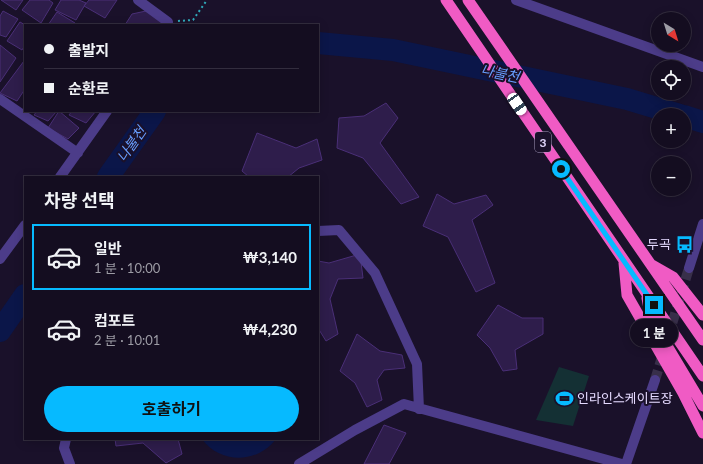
<!DOCTYPE html>
<html lang="ko">
<meta charset="utf-8">
<style>
:root{--surface:#140d20;--page:#211b2d;--text:#f1f3f6;--muted:#9d9ca5;--line:#332d3e;--accent:#06baff}
body{margin:0;font-family:Lato,"Noto Sans KR",sans-serif;background:var(--page);color:var(--text);height:100vh;display:flex;flex-direction:column;font-size:15px;white-space:nowrap}
*{box-sizing:border-box;margin:0}
p{font-size:13px;color:var(--muted)}
.icon{flex:none;width:22px;height:22px;fill:none;stroke:currentColor;stroke-width:2;stroke-linecap:round;stroke-linejoin:round}
.map{position:relative;flex:1;overflow:hidden}
.panel{position:absolute;left:24px;top:176px;width:295px;height:264px;display:flex;flex-direction:column;background:var(--surface);border-radius:0px;box-shadow:0 2px 10px #0003,0 0 0 1px var(--line)}
.panel>*{flex:none}
.hud{position:absolute;left:24px;top:24px;width:295px;height:88px;border-radius:0px;box-shadow:0 2px 10px #0003,0 0 0 1px var(--line);display:grid;align-content:center;height:88px;padding:0 20px;background:var(--surface)}
.needle{width:26px;rotate:142deg}
.controls{position:absolute;left:651px;top:12px;display:grid;gap:8px}
.controls a{display:grid;place-items:center;width:40px;height:40px;border-radius:50%;background:var(--surface);box-shadow:0 2px 10px #0003,0 0 0 1px var(--line);font-size:20px}
.end{position:absolute;width:18px;height:18px;margin:-9px;border:5px solid #06baff;background:#111;box-shadow:0 0 0 2px #111}
.from{border-radius:50%}
.bubble{position:absolute;height:28px;border-radius:14px;background:var(--surface);box-shadow:0 2px 10px #0003,0 0 0 1px var(--line);font-size:13px;font-weight:700;line-height:28px;text-align:center}
.car{position:absolute;width:12px;height:24px;margin:-12px -6px;border-radius:5px;box-shadow:0 0 3px 1px #0007;background:linear-gradient(#fff 24%,#345 0 40%,#fff 0 76%,#345 0 86%,#fff 0)}
.hud b{display:flex;align-items:center;gap:14px;height:38px;font-size:15px}
.hud b+b{border-top:1px solid var(--line)}
.hud i{width:10px;height:10px;background:var(--text)}
ul{padding:0;list-style:none}
li{display:flex;align-items:center;gap:12px;height:66px;margin:0 8px 6px;padding:0 12px;border:2px solid transparent;border-radius:0px}
li div{flex:1}
li b{display:block;font-size:15px}
li em{font-style:normal;font-weight:700}
li.current{border-color:var(--accent)}
li>.icon{width:36px;height:36px;stroke-width:1.5}
h2{padding:0 20px;font-size:18px;line-height:48px}
.button{display:flex;gap:8px;margin-top:auto;padding:8px 20px}
.button a{flex:1;height:46px;border-radius:24px;background:var(--accent);color:#111;font-size:16px;font-weight:700;line-height:46px;text-align:center}
.map>svg:first-child{display:block}
.green{fill:#143034}
.water{fill:#0b1649}
.lines{fill:none;stroke-linecap:round;stroke-linejoin:round}
.river{stroke:#0b1649;stroke-width:22}
.building{fill:#2e1d4b;stroke:#4a2f77}
.minor-tunnel{stroke:#382f4a;stroke-width:10;stroke-dasharray:10 5;stroke-linecap:butt}
.path{stroke:#30acbc;stroke-width:2;stroke-dasharray:2 3;stroke-linecap:butt}
.minor{stroke:#4c3c89;stroke-width:10}
.trunk{stroke:#f05bc4;stroke-width:11}
.route{stroke:#06baff;stroke-width:5}
.labels{text-anchor:middle;dominant-baseline:central;stroke-width:4;stroke-linejoin:round;paint-order:stroke}
.shield{fill:#1a112a;stroke:#a89ebf;stroke-width:1}
.shield-label{font-size:12px;font-weight:bold;fill:#e5daff}
.poi-label{font-size:13px;fill:#e5daff;stroke:#1a112a;text-anchor:end}
.water-label{font-size:14px;font-style:italic;fill:#689eff;stroke:#1a112a}
</style>
<div class="map">
<svg width="703" height="464" viewBox="0 0 703 464">
<rect width="100%" height="100%" fill="#1a112a"/>
<path class="green" d="M559 367 589 376 573 426 536 420Z"/>
<path class="water" d="M202 439H276C257 464 220 464 202 439Z"/>
<g class="lines">
<path class="river" d="M318 43 393 50 627 99 680 115
M684 116 703 122
M108 177 155 111
M0 331 25 295"/>
</g>
<path class="building" d="M1 0H23L16 10Z
M30 0H49L53 3 41 23 22 10Z
M61 0H79L86 3 76 20 55 10Z
M89 0H117L105 18 84 6Z
M3 11 18 19 6 37 0 35V16Z
M146 11 164 23 163 25H125L132 14Z
M57 12 75 23 74 25H48Z
M20 22 25 25V45L22 50 7 41Z
M0 45 16 58 0 82Z
M24 61 25 89 17 101 0 93Z
M386 103 398 118 380 143 419 197 401 204 363 158 337 148 339 118 364 116Z
M37 111H57L48 121 34 115Z
M59 111 79 128 68 139 48 128Z
M72 111H96L86 123 69 115Z
M257 133 296 148 317 139 322 160 299 168 288 177H249L242 171Z
M437 194 454 204 486 195 493 205 472 220 495 283 476 292 448 237 423 226Z
M360 254 363 278 338 279 330 299 338 334 326 341 318 328V261L329 263Z
M498 305 522 318H543V334L515 350 517 369 503 371 490 348 477 335Z
M357 334 380 351 402 355 405 368 384 370 377 380 382 400 367 407 355 383 340 371Z
M384 425 406 433 389 464H364Z
M115 439H178L182 454 166 463 143 443 116 446Z"/>
<g class="lines">
<path class="minor-tunnel" d="M655 380 689 268"/>
<path class="path" d="M178 21 193 20 207 0"/>
<path class="minor" d="M138 0 168 22 166 25
M516 0 703 67
M0 99 78 153
M60 177 107 111
M318 231 339 230 375 273 417 364 419 409
M0 259 25 225
M689 268 703 224
M66 439 64 448 70 464
M299 464 355 430 404 404 622 464
M626 464 655 380"/>
<path class="trunk" d="M446 0 703 376
M468 0 703 340
M624 263 627 295 683 393 703 433
M652 265 673 277 703 315
M647 298 651 319 703 406"/>
</g>
<g class="lines">
<path class="route" d="M561 169 654 305"/>
</g>
<defs>
<symbol id="bus-bare" viewBox="-9 -9 18 18"><path d="M-5-6H5V4H4V6H2V4H-2V6H-4V4H-5ZM-3.5-4V0h7V-4ZM-3.5 1.2v1.5H-2V1.2ZM2 1.2v1.5H3.5V1.2Z" fill="#06baff" stroke="#1a112a" stroke-width="2.5" paint-order="stroke"/></symbol>
<symbol id="stadium-bare" viewBox="-9 -9 18 18"><path d="M0-5a6.5 5 0 1 0 0 10a6.5 5 0 1 0 0-10ZM-3.5-1.8h7v3.6h-7Z" fill="#06baff" stroke="#1a112a" stroke-width="2.5" paint-order="stroke"/></symbol>
</defs>
<g fill-rule="evenodd">
<use href="#bus-bare" x="672" y="232" width="25" height="25"/>
<use href="#stadium-bare" x="552" y="386" width="25" height="25"/>
</g>
<g class="labels">
<rect class="shield" x="535" y="132" width="16" height="20" rx="3"/>
<g class="shield-label">
<text x="543" y="142">3</text>
</g>
<g class="poi-label">
<text x="671" y="244">두곡</text>
<text x="577" y="398" text-anchor="start">인라인스케이트장</text>
</g>
<g class="water-label">
<text transform="translate(500 73) rotate(12)">나불천</text>
<text transform="translate(131 144) rotate(-55)">나불천</text>
</g>
</g>
</svg>
<div class="controls">
<a><svg class="needle" viewBox="-14 -14 28 28"><path d="M0-13l5 13h-10z" fill="#e53935"/><path d="M0 13l5-13h-10z" fill="#9d9ca5"/></svg></a>
<a><svg class="icon" aria-label="locate" viewBox="0 0 24 24"><circle cx="12" cy="12" r="6"/><path d="M12 2v4M12 18v4M2 12h4M18 12h4"/></svg></a>
<a>+</a>
<a>−</a>
</div>
<i class="end from" style="left:561px;top:169px"></i>
<i class="end" style="left:654px;top:305px"></i>
<div class="bubble" style="left:630px;top:319px;width:48px">1 분</div>
<i class="car" style="left:517px;top:104px;rotate:146deg"></i>
<div class="hud">
<b><i class="from"></i>출발지</b>
<b><i></i>순환로</b>
</div>
<section class="panel">
<h2>차량 선택</h2>
<ul>
<li class="current"><svg class="icon" aria-label="car" viewBox="0 0 24 24"><path d="M5 17H2v-5l4-1 3-4h7l3 4 3 1v5h-3M9 17h6M6 11h13"/><circle cx="7" cy="17" r="2"/><circle cx="17" cy="17" r="2"/></svg><div><b>일반</b><p>1 분 · 10:00</p></div><em>₩3,140</em></li>
<li><svg class="icon" aria-label="car" viewBox="0 0 24 24"><path d="M5 17H2v-5l4-1 3-4h7l3 4 3 1v5h-3M9 17h6M6 11h13"/><circle cx="7" cy="17" r="2"/><circle cx="17" cy="17" r="2"/></svg><div><b>컴포트</b><p>2 분 · 10:01</p></div><em>₩4,230</em></li>
</ul>
<div class="button"><a>호출하기</a></div>
</section>
</div>
